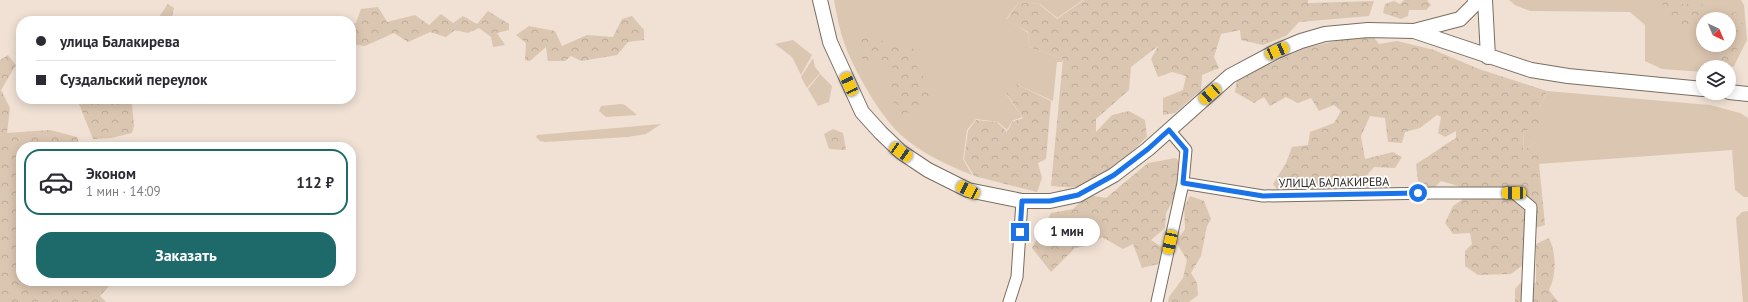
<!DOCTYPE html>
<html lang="ru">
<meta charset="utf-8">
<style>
:root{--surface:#fff;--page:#f2f2f3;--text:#2b2b33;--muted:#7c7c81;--line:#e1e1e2;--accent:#1e6a6a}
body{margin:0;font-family:"PT Sans",sans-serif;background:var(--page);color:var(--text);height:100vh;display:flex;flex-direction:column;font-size:15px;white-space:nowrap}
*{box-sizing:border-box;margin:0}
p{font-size:13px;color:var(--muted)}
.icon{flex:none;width:22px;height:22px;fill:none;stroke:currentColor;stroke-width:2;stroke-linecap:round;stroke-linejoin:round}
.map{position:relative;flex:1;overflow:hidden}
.details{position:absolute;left:16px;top:142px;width:340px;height:144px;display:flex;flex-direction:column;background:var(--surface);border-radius:16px;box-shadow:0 2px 10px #0003}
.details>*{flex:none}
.top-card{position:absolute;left:16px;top:16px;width:340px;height:88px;border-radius:16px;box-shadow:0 2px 10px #0003;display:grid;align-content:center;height:88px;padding:0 20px;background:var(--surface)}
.needle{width:26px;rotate:136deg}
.controls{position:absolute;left:1696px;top:12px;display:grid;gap:8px}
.controls a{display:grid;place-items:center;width:40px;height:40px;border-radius:50%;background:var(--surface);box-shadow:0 2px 10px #0003;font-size:20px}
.end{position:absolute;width:18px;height:18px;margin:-9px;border:5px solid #1a73e8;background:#fff;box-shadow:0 0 0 2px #fff}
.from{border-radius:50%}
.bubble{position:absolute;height:28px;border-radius:14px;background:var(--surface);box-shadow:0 2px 10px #0003;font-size:13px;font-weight:700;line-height:28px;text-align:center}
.car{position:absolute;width:12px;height:24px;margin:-12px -6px;border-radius:5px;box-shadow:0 0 3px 1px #0007;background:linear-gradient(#f5c518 24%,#345 0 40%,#f5c518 0 76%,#345 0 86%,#f5c518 0)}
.top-card b{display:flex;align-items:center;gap:14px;height:38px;font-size:15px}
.top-card b+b{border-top:1px solid var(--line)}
.top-card i{width:10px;height:10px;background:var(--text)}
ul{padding:7px 0 0;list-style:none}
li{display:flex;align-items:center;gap:12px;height:66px;margin:0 8px 6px;padding:0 12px;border:2px solid transparent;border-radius:16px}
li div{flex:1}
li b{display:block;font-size:15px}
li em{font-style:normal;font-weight:700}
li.on{border-color:var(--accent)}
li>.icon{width:36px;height:36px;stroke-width:1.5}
.button{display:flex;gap:8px;margin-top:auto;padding:8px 20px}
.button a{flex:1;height:46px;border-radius:16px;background:var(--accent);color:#fff;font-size:16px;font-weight:700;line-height:46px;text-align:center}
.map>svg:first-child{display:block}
.grass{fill:#dbc6b1;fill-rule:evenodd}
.forest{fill:url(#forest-crowns)}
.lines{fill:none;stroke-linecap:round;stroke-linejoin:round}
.minor-casing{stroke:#7a6e61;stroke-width:13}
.tertiary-casing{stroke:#7a6e61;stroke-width:16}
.minor{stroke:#fff;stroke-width:11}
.tertiary{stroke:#fff;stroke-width:14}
.route{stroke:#1a73e8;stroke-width:5}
.labels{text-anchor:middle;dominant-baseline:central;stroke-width:3.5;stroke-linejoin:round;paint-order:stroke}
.street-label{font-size:12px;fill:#2c2722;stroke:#fff}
</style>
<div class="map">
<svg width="1748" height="302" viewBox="0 0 1748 302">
<defs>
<pattern id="forest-crowns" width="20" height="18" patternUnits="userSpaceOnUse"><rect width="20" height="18" fill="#dbc6b1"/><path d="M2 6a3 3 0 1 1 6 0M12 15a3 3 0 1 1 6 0" fill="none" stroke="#bcaa98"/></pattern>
</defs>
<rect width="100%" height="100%" fill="#f0e1d4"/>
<path class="grass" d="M834 0H1083L1057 18 1040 4 1019 2 1006 19 1028 33 1029 47 1063 59 1062 62H1057L1053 101 1016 84 1006 94 1022 117 1012 121 1007 130 998 122 976 119 967 130 963 159 972 175C947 165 921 153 901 135 878 114 849 62 841 33 838 22 836 11 834 0Z
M1509 0H1741L1744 5 1747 40 1734 66 1729 68V67H1703V72L1662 69 1645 61V25L1630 12 1530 11 1515 5ZM1703 19H1729V45H1703Z
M793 40 812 55 801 75 792 57 775 44Z
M813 58 815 67 820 73 807 88 801 77Z
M820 74 832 86 829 102 818 106 808 89Z
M1547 91 1710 105 1740 113 1748 118V197H1744L1735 190 1732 150 1538 164 1537 142 1523 150 1524 130 1539 110Z
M621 104 625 105 637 115 606 117 599 111 601 106Z
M661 124 646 134 628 137 545 142 540 141 536 137 537 135Z
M1748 211V302H1743L1736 218 1742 212Z"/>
<path class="forest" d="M1084 0H1308V3L1374 1 1369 16 1299 22 1286 36 1263 45 1241 40 1240 30 1221 34 1214 57 1219 68 1202 75 1201 90 1175 113 1163 115V98L1183 90 1186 76 1172 72 1158 77 1151 59 1158 46 1131 67 1129 90 1096 119V132L1112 115 1129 111 1145 120 1147 137C1129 154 1100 185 1073 187 1066 188 1058 186 1051 186L1063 59 1029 47 1028 32 1006 20 1019 2 1039 4 1057 19Z
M1404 0H1427L1431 5 1426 10H1409L1408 16 1401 19 1383 13 1385 4 1394 1 1400 4Z
M1669 0H1676L1681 4H1702L1707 13 1705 19 1686 26 1672 23 1670 14 1664 12 1662 3Z
M168 4 174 8 171 21H156Z
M378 7 387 22 415 15 429 25 441 14 453 23 463 16 477 24 488 11 509 24V30L497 33 505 45 493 47 491 37 479 28 468 33 455 30 446 37 430 32 408 42 394 33 365 46 351 44V24L356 23 361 9Z
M1736 12 1743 24 1731 42 1738 50C1729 69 1724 67 1705 67V64L1717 57 1722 45H1729V19H1725L1727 14Z
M632 16 644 30V40L628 42 617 55 581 61 571 56 565 61H548L546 47 530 61 525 60 526 43 516 35 529 26 555 31 562 46 587 35 613 37 622 19Z
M873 35 887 44 912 43 917 67 935 95 919 110 901 114 886 91 897 69 860 58 856 39Z
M1372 35 1379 44 1397 41 1434 50 1479 69 1547 91 1539 110 1543 123 1536 130H1524L1523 150 1537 142 1545 225 1525 231 1523 265 1511 274 1478 275 1465 266V251L1472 244 1470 233 1453 234 1445 223 1453 206 1466 197 1465 188 1441 181 1433 189 1418 181 1416 164C1430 156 1442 146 1456 138V131L1445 137 1438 133 1441 117 1437 115 1420 128 1405 132 1402 143 1388 142 1385 118 1370 116 1361 136 1365 159 1393 152 1402 157 1395 168 1374 167 1361 182 1340 187 1323 182 1305 195 1280 193 1273 184 1286 163 1292 147 1308 145 1310 132 1334 123 1341 111 1334 105 1319 111 1311 98 1298 103 1286 97 1270 106 1264 97 1254 103 1235 92 1237 79 1253 67 1266 66 1305 48 1353 37Z
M8 55 16 65 1 90 10 108 7 133 50 130 77 137 80 146 21 147V281H110L111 284 100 296 106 302H0V60Z
M1016 84 1051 101 1046 159 1038 163 1042 178 1037 192 974 176 964 159 968 131 976 120 997 122 1007 132 1012 122 1023 118 1006 93Z
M77 99H126L132 105 134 126 132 133 111 138 93 139Z
M833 129 843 133 846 150 829 149 824 134Z
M1176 158 1188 174 1166 213 1165 228 1151 240 1166 250 1162 263 1142 268 1133 244 1123 249 1102 237 1092 245 1075 248 1051 272 1032 248 1051 213 1073 209 1088 195 1106 198 1148 163Z
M1190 196 1204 201 1211 219 1207 226 1201 256 1191 273 1197 283 1198 295 1189 302H1168L1169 297 1183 278 1187 260 1176 242 1185 229 1184 207Z
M1549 238C1556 253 1557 274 1549 290L1558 302H1515V289L1523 280 1536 283V244Z"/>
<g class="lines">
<defs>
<path id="minor" d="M1183 183 1263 196 1434 193H1514L1531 207 1527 302
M1009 302 1017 277 1022 201
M1157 302 1183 183 1186 150 1169 130"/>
<path id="tertiary" d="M820 0 830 42 862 112 881 133 901 152 928 170 968 190 1022 201H1050L1078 195 1114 175 1148 149 1230 76 1277 51 1301 41 1325 34 1368 30 1414 31 1531 70 1568 76 1703 89
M1485 0 1488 57
M1414 31 1460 19 1475 4V0
M1729 92 1748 94"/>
</defs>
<use href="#minor" class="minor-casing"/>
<use href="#tertiary" class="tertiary-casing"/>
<use href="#minor" class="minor"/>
<use href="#tertiary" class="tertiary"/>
</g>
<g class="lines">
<path class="route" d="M1020 232 1022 201H1050L1078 195 1114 175 1148 149 1169 130 1186 150 1183 183 1263 196 1418 193"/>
</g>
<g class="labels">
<g class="street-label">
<text transform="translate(1334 182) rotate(-1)">УЛИЦА БАЛАКИРЕВА</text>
</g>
</g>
</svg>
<div class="controls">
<a><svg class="needle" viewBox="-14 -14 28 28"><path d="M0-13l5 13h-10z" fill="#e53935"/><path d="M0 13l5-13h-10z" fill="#7c7c81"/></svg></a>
<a><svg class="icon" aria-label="layers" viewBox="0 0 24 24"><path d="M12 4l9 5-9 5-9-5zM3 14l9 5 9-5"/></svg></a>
</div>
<i class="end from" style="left:1418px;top:193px"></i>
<i class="end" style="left:1020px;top:232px"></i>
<div class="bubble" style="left:1034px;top:218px;width:66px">1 мин</div>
<i class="car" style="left:1277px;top:51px;rotate:67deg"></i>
<i class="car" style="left:849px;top:84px;rotate:335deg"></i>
<i class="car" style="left:1210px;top:94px;rotate:229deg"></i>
<i class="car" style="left:901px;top:152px;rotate:124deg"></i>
<i class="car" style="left:968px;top:190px;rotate:296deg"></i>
<i class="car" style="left:1514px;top:193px;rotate:270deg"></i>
<i class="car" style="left:1170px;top:242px;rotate:192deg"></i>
<div class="top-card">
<b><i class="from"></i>улица Балакирева</b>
<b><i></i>Суздальский переулок</b>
</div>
<section class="details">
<ul>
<li class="on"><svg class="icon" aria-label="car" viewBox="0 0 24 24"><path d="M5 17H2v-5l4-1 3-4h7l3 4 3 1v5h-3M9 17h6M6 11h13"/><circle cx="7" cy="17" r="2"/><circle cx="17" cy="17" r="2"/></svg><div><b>Эконом</b><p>1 мин · 14:09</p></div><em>112 ₽</em></li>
</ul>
<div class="button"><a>Заказать</a></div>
</section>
</div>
